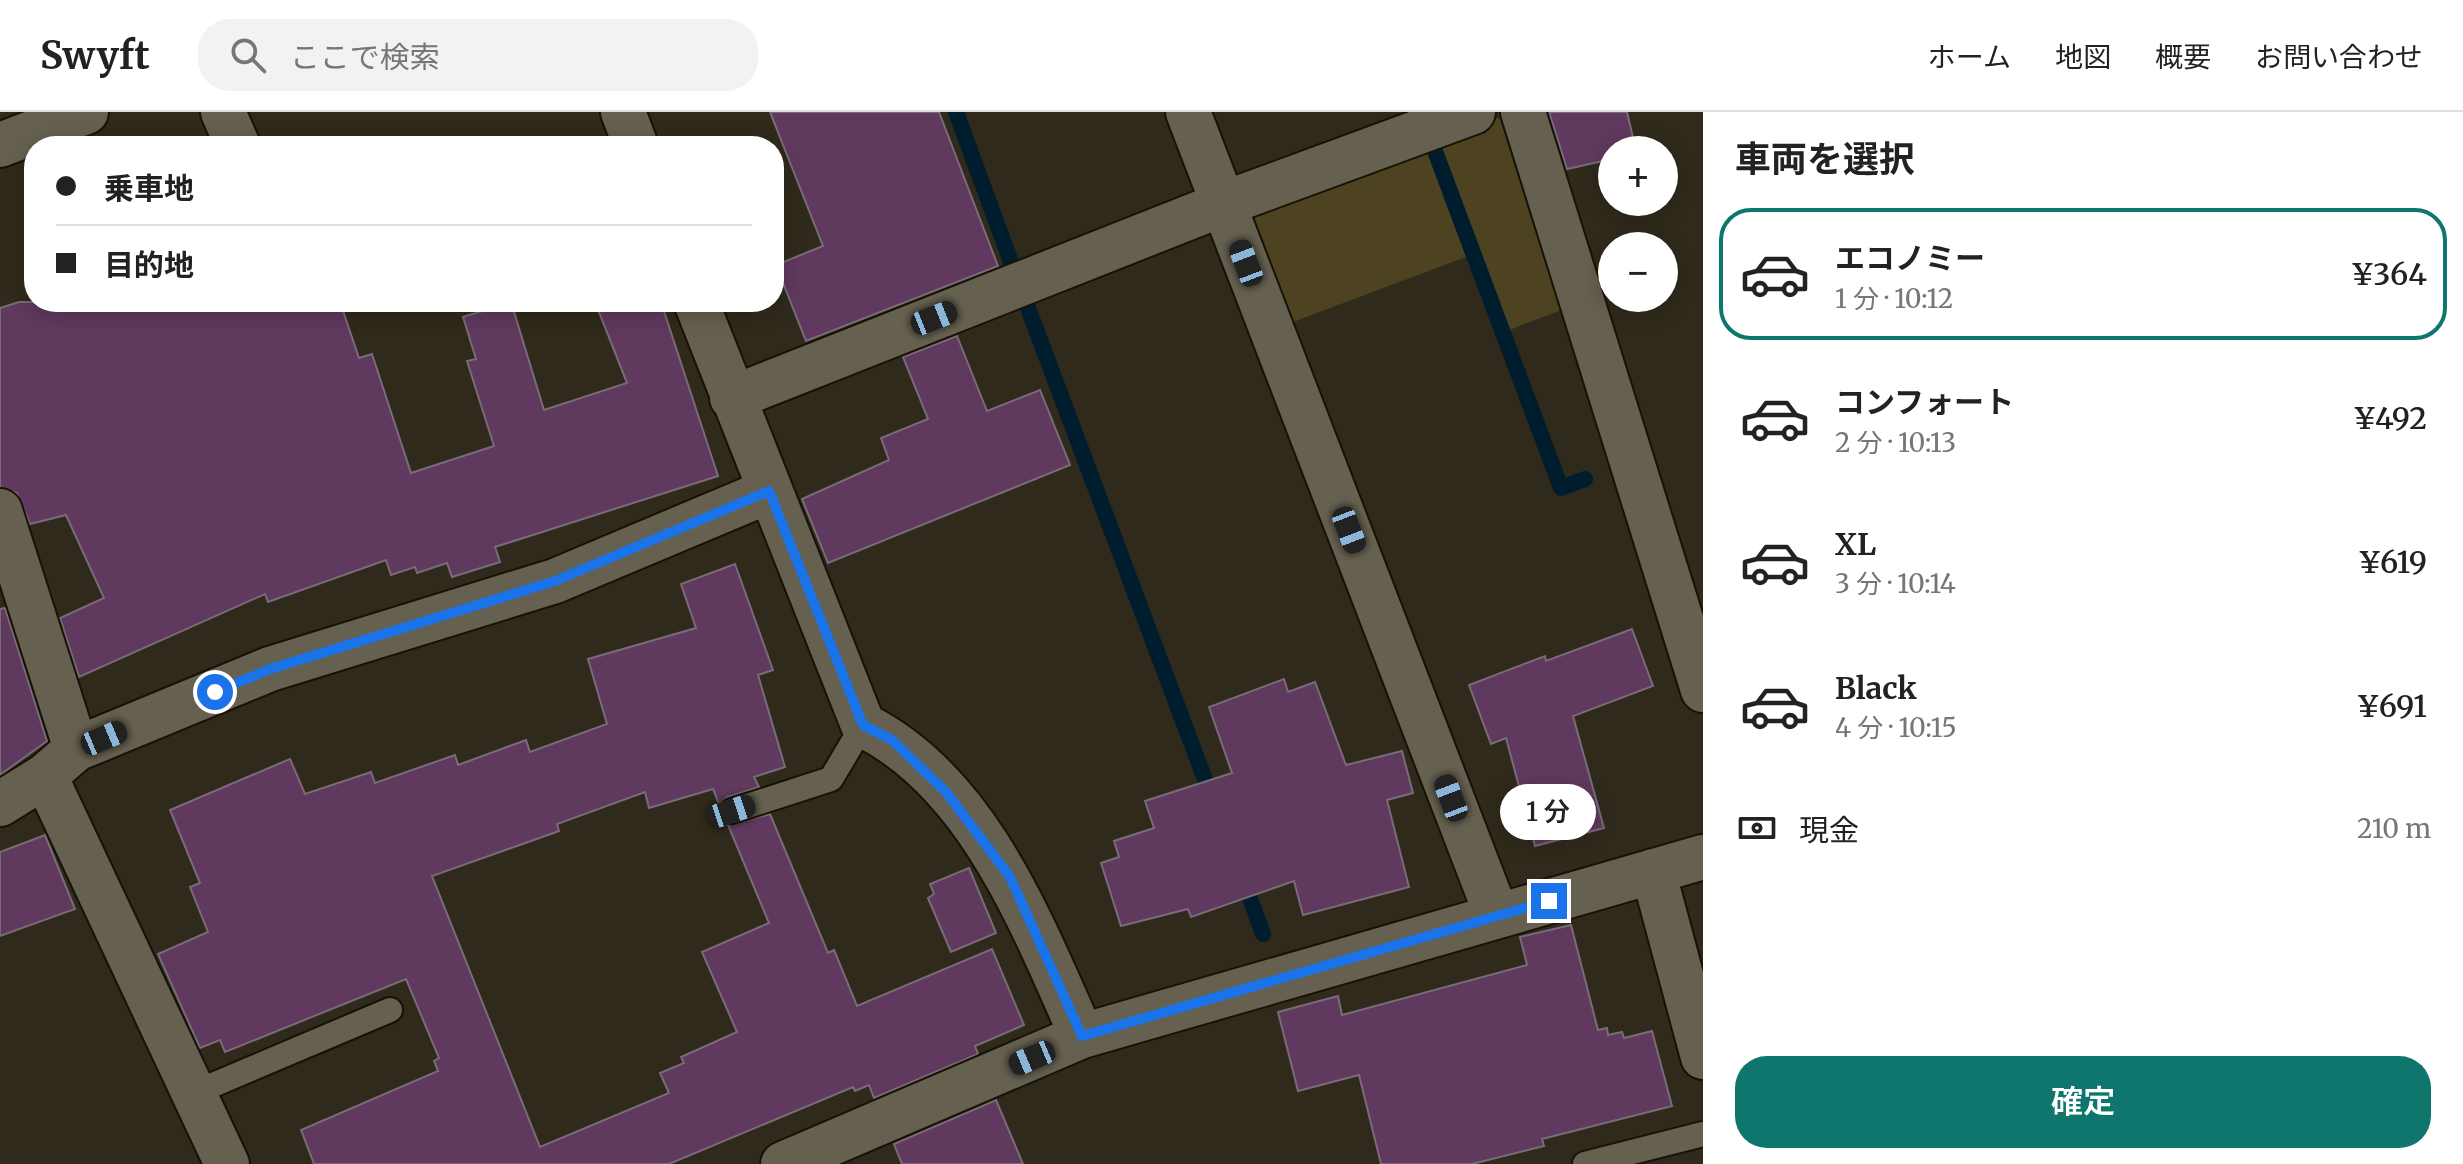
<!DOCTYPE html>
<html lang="ja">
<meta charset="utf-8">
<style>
:root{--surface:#fff;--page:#f2f2f2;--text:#222;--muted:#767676;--line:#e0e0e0;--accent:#0f766e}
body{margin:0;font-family:Merriweather,"Noto Sans JP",serif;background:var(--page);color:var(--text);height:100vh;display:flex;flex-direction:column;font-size:30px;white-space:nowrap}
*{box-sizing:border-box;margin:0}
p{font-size:26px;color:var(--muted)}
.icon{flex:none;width:44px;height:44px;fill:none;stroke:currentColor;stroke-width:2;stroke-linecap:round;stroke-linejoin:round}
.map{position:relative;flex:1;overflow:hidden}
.panel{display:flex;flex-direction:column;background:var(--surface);width:760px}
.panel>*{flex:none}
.hud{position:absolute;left:24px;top:24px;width:760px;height:176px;border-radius:32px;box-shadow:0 4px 20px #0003;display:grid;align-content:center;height:176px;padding:0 32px;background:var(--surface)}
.tools{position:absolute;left:1598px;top:24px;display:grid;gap:16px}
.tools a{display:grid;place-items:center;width:80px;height:80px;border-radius:50%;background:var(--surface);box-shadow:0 4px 20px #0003;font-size:40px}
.end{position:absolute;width:36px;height:36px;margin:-18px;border:10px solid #1a73e8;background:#fff;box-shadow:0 0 0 4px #fff}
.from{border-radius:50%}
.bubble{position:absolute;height:56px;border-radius:28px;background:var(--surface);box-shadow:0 4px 20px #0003;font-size:26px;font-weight:600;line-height:56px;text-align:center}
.car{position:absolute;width:24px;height:48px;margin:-24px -12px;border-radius:10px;box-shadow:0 0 6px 2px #0007;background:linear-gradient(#222 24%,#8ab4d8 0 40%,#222 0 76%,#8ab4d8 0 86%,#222 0)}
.hud b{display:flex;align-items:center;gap:28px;height:76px;font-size:30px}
.hud b+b{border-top:2px solid var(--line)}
.hud i{width:20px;height:20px;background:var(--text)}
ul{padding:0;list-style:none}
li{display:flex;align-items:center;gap:24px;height:132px;margin:0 16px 12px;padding:0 16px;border:4px solid transparent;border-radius:32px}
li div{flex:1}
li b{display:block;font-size:30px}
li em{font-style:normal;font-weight:600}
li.active{border-color:var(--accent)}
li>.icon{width:72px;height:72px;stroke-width:1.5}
h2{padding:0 32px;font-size:36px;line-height:96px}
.pay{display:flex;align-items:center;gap:20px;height:88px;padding:0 32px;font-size:30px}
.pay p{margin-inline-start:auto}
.action{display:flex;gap:16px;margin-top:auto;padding:16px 32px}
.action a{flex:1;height:92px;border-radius:32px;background:var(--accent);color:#fff;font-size:32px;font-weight:600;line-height:92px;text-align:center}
header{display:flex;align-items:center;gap:48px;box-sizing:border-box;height:112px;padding:0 40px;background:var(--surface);border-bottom:2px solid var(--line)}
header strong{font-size:38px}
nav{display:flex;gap:44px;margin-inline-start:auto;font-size:28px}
.search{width:560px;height:72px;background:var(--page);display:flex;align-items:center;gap:20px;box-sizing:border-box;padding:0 28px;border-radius:32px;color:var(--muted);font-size:30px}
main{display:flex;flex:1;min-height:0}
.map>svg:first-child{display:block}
.green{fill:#4e4320}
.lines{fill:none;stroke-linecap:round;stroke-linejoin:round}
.stream{stroke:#001d2d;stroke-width:16}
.building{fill:#60395e;stroke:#796b78;stroke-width:2}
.service-casing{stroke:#171205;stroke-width:28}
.minor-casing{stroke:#171205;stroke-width:48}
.service{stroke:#65604f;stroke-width:24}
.minor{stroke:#65604f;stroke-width:44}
.route{stroke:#1a73e8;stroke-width:10}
</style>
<header>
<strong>Swyft</strong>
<div class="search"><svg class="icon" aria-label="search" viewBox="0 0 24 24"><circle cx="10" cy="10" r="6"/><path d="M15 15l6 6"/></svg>ここで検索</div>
<nav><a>ホーム</a><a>地図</a><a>概要</a><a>お問い合わせ</a></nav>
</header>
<main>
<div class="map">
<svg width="1703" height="1052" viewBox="0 0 1703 1052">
<rect width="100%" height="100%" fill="#2f2a1b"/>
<path class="green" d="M1495 5 1508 9 1567 196 1509 218 1438 26Z
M1424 31 1466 145 1293 210 1255 108 1258 93Z"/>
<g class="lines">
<path class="stream" d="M956 0 1015 161
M1432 31 1561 376 1585 367
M1025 188 1213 689
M1243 767 1263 822"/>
</g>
<path class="building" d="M770 0H939L998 154 806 229 776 153 823 134Z
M1549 0H1627L1636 38H1612V47L1567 57Z
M19 190H340L359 246 372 242 411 361 494 334 467 249 476 247 463 205 511 190 544 298 627 271 595 190H661L718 364 495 435 500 450 452 465 447 451 417 461 415 455 391 463 386 448 268 490 265 482 79 565 60 506 104 486 66 403 30 412 17 381 0 375V196Z
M957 224 987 299 1040 278 1070 353 828 451 802 387 889 348 881 326 928 307 903 245Z
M735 452 773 558 758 563 785 655 754 665 759 675 727 685 719 692 713 677 649 696 645 680 557 712 559 719 432 764 540 1035 669 981 660 961 684 951 681 945 737 920 702 840 769 811 728 713 770 702 828 841 834 838 857 894 992 837 1024 913 975 934 978 942 874 986 869 973 855 979 853 975 669 1052H314L301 1018 438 959 434 949 439 946 406 867 225 940 220 928 200 936 158 842 208 820 190 775 200 771 170 698 290 647 305 682 371 660 375 671 455 643 458 653 526 628 530 640 607 612 588 547 696 516 681 472Z
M5 496 47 629 0 663V497Z
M1632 517 1653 574 1573 604 1604 716 1535 734 1506 626 1491 632 1469 573 1545 544 1546 549Z
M1284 567 1288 580 1315 570 1346 653 1402 639 1413 681 1387 688 1409 775 1303 803 1294 769 1191 805 1188 797 1121 814 1101 751 1119 745 1114 729 1154 716 1145 689 1232 661 1209 595Z
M45 723 75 797 0 824V740Z
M969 756 996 821 951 840 928 786 934 782 930 772Z
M1571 813 1598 918 1607 916 1608 923 1622 920 1624 926 1652 919 1672 994 1542 1027 1544 1034 1472 1052H1381L1359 963 1298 979 1278 900 1338 884 1342 903 1527 853 1520 825Z
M996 988 1023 1052H902L894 1032Z"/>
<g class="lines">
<defs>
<path id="service" d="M732 699 831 667 863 613
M194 981 390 898
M1585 1052 1703 1022"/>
<path id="minor" d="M223 0 238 34
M623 0 636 34
M1188 0 1497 804
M1523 0 1703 578
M0 33 86 0
M696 190 863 613C979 671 1032 813 1082 924
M732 286 1223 92 1473 0
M0 399 76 637
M45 664 227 1052
M0 692 45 664 76 637 270 557 555 469 769 379
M1653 759 1703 945
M783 1052 1082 924 1703 745"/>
</defs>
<use href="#service" class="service-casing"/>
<use href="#minor" class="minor-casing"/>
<use href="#service" class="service"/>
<use href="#minor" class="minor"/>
</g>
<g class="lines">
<path class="route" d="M215 580 270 557 555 469 769 379 863 613 892 628 946 680 1010 765 1082 924 1549 789"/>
</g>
</svg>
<div class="tools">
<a>+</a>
<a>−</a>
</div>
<i class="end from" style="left:215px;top:580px"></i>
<i class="end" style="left:1549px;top:789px"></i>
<div class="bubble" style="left:1500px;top:672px;width:96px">1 分</div>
<i class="car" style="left:1246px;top:151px;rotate:339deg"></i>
<i class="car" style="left:934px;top:206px;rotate:68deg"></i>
<i class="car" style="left:1349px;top:418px;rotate:159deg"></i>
<i class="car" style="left:104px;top:626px;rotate:67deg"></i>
<i class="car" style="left:1451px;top:686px;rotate:339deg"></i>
<i class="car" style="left:732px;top:699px;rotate:72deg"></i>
<i class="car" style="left:1032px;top:946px;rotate:247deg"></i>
<div class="hud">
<b><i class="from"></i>乗車地</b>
<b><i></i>目的地</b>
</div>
</div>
<section class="panel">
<h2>車両を選択</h2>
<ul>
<li class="active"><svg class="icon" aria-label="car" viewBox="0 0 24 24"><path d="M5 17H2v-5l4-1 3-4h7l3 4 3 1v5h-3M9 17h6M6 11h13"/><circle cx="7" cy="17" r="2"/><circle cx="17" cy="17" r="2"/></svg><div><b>エコノミー</b><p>1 分 · 10:12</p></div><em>¥364</em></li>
<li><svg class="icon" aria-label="car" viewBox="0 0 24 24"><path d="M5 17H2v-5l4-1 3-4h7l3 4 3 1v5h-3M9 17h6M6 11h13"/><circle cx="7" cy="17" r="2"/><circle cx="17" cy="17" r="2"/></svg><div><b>コンフォート</b><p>2 分 · 10:13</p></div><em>¥492</em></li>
<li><svg class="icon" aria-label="car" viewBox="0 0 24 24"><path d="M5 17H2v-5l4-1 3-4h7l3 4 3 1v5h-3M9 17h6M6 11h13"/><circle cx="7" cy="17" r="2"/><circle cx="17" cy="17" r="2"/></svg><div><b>XL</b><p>3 分 · 10:14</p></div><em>¥619</em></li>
<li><svg class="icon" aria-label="car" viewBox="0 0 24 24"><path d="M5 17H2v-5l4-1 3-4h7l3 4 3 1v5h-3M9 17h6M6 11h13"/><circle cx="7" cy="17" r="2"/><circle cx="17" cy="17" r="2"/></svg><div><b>Black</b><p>4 分 · 10:15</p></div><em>¥691</em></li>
</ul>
<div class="pay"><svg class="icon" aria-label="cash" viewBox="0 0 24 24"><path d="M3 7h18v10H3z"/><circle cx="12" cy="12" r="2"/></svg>現金<p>210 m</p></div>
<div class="action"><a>確定</a></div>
</section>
</main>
